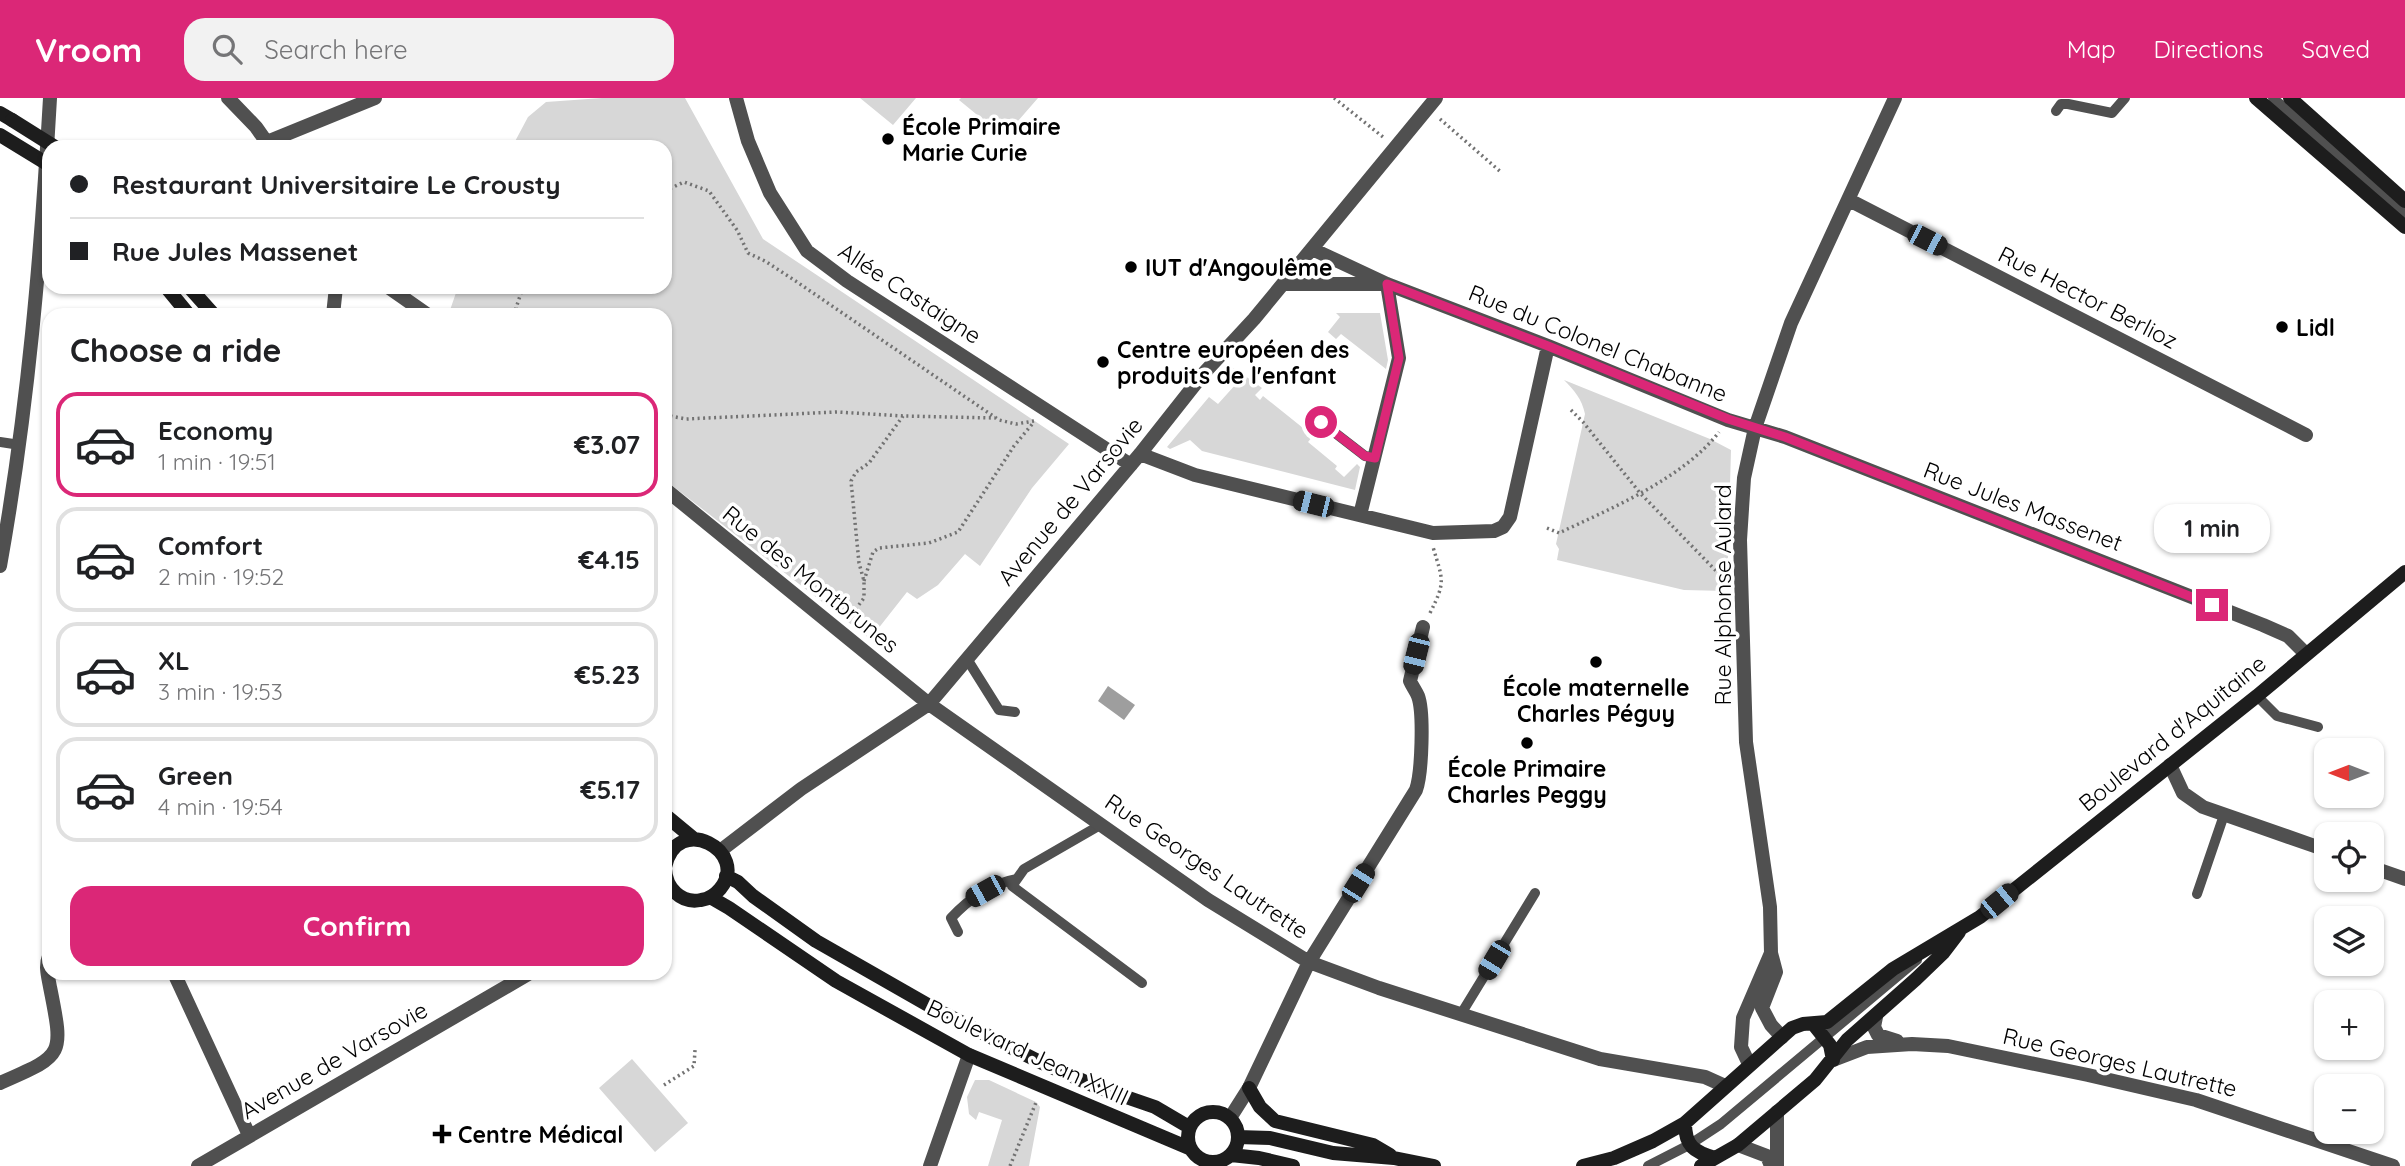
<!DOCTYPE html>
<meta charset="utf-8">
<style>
:root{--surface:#fff;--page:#f2f2f2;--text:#202124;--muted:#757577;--line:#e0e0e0;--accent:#db2777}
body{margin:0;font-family:Quicksand,sans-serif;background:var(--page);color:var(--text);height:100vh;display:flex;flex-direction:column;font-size:26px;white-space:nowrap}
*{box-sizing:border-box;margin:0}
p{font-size:23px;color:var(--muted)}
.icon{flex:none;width:38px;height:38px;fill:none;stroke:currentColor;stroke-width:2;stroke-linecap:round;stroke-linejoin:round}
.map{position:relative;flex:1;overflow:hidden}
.side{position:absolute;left:42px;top:210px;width:630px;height:672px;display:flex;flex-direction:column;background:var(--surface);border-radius:21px;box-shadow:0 2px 5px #0004}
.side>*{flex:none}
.top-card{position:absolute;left:42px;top:42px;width:630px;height:154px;border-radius:21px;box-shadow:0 2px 5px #0004;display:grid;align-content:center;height:154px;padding:0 28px;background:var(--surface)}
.needle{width:46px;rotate:270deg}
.tools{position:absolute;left:2314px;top:640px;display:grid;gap:14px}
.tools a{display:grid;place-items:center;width:70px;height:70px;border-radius:14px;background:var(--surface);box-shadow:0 2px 5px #0004;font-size:35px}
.end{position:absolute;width:32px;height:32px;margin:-16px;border:9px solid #db2777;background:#fff;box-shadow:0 0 0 4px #fff}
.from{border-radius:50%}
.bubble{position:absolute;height:49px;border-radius:21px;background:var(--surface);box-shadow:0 2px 5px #0004;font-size:23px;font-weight:800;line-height:49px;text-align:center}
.car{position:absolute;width:21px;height:42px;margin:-21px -10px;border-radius:9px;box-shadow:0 0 5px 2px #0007;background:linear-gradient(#222 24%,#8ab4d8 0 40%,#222 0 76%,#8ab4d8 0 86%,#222 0)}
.top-card b{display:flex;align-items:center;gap:24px;height:66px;font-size:26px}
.top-card b+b{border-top:2px solid var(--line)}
.top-card i{width:18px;height:18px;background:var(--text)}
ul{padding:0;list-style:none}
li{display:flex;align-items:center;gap:21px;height:105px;margin:0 14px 10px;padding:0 14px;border:4px solid var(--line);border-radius:21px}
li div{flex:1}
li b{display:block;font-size:26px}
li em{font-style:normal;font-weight:800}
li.selected{border-color:var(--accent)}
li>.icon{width:63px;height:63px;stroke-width:1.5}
h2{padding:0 28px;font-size:32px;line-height:84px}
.cta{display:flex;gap:14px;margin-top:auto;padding:14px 28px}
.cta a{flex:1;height:80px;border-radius:21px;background:var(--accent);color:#fff;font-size:28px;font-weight:800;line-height:80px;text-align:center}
header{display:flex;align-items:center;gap:42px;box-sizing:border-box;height:98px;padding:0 35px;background:var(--accent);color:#fff}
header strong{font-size:33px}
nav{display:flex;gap:38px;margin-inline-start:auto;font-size:24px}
.search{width:490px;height:63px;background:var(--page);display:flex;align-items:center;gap:18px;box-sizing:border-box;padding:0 24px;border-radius:21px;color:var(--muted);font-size:26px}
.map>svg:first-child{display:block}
.green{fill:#d7d7d7}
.water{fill:#9e9e9e}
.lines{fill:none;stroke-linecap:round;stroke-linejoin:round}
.path{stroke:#727272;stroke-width:3.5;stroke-dasharray:2 3.5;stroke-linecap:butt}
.service{stroke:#505050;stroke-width:10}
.minor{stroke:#505050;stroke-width:14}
.tertiary{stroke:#505050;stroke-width:14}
.secondary{stroke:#1d1d1d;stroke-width:14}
.secondary-bridge{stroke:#1d1d1d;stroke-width:14}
.route{stroke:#db2777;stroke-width:9}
.poi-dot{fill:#000;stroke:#fff;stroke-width:2.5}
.labels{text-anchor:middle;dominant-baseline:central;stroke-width:7;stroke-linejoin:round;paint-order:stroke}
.poi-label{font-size:23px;font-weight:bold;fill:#000;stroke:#fff;text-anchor:start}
.street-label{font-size:23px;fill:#000;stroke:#fff}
</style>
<header>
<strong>Vroom</strong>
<div class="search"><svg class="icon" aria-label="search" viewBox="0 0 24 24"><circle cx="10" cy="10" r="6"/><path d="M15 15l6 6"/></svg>Search here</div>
<nav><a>Map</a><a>Directions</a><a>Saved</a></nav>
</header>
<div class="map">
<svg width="2405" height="1068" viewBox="0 0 2405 1068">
<rect width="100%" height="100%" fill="#fff"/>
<path class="green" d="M602 0H685L763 141 1069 346 1032 390 980 468 965 456 938 487 917 501 907 494 870 541 665 382V217H451L449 215 458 189H665V49H512L528 19 546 4Z
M860 0H916L893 27Z
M961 0H1038L1004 39 959 2Z
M1336 215H1380L1388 262 1386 271 1341 236 1336 241 1328 234 1340 219Z
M1234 270 1262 290 1255 297 1260 302 1263 298 1313 338 1308 344 1337 368 1335 371 1344 379 1357 366 1360 369 1355 392 1202 353 1190 342 1170 351 1167 349 1209 299 1218 306 1236 286 1227 277Z
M1564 282 1710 341 1731 352 1727 493 1684 492 1557 462 1559 451 1556 446 1585 316C1582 301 1574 292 1564 282Z
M632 961 688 1025 655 1054 599 990Z
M975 982H989L1036 1004 1040 1009 1029 1068H988L1002 1022 979 1014 976 1022 969 1016 967 999Z"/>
<path class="water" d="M1108 588 1135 607 1124 622 1098 603Z"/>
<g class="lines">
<path class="path" d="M1334 0 1383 39
M1440 21 1502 75
M665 93 684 84 709 93 737 132 748 155 765 163 797 184 999 322 1016 326 1034 323
M518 217 516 210 523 189
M1571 312 1583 324 1640 395 1725 482
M665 317 686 321 837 314 903 318 995 320
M1547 430 1559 435C1610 411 1684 380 1719 334
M864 483 873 454 879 450 929 445 958 434 1014 348 1034 324
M1430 515C1446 483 1443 483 1433 449
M849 520 864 500V483L859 465 851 383 856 374 869 365 903 318
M664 987 694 968 695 952
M1010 1068 1037 1002"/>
<path class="service" d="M2273 0 2405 116
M2056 13 2061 6H2068L2112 15 2125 0
M1321 324 1365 358 1375 360
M0 344 20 347
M967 561 999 612 1015 614
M2257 598 2277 618 2318 629
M1102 726 1024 771 1012 788 1142 885
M2197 796 2224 717
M958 834 951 820C970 800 990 786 1017 781
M1461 916 1535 795
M1648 1068 1689 1047 1721 1026 1917 862"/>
<path class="minor" d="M228 0 256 29 270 49
M736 0 748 43 770 95 807 153 847 183 1131 367
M267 44 375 0
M1849 102 2306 337
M1312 151 1387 186 1548 248 1728 322 1785 339 2263 527 2288 538 2306 556
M1283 186H1382
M388 189 428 217
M333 217 336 189
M1140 356 1195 377 1433 435 1494 433 1503 429 1510 419 1548 248
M665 391 929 606 1208 802 1309 864 1379 890 1600 961 1705 979 1725 988
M1360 417 1399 260 1387 186
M2170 667 2183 695 2203 709 2326 752
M720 753 801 691 929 606 1140 356 1204 275 1254 221 1436 0
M2371 769 2405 781
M174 875 249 1037
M1876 919 1874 929 1878 937 1897 943
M1782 939 1771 927 1762 910 1776 874 1771 855 1770 809 1746 644 1740 442 1744 380 1755 330 1791 225 1895 0
M1833 962 1867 949 1912 946 1948 948 2088 977 2196 1002 2393 1068
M1749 966 1741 949 1743 920 1771 855
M0 985C64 957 64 959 50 889 48 878 45 868 49 858
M1777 1014V1068
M1230 1020 1249 990 1309 864 1416 692C1422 675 1424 614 1418 598 1416 593 1412 588 1410 583L1423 529
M1738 1047 1767 1058 1771 1068
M198 1068 530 875
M930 1068 969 957
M1206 1068V1064"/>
<path class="tertiary" d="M0 468C28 312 41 158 50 0"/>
<path class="secondary" d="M2256 0 2405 129
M2290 0 2405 103
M0 15 12 22
M166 189 189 217
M189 189 214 217
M665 717 694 741
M665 769C677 713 751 754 720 791 715 797 709 801 701 802 681 806 666 790 665 771
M726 778 738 784 753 798 816 843 935 911 1038 963 1097 989 1155 1009 1189 1029
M710 799 729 810 836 883 969 957 1189 1050
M1814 927 1830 947 1833 962
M1249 990 1260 1009 1275 1023 1373 1047 1390 1057
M1188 1039a25 25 0 1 1 50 0a25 25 0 1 1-50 0Z
M1685 1025C1685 1048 1694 1054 1715 1060
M1238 1039 1270 1040 1333 1055 1394 1060 1434 1068
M1231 1057 1259 1060 1293 1068
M1583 1068 1614 1060 1653 1043 1685 1025 1792 930 1803 926 1827 924 1893 871 1980 819 2257 598 2405 474
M1701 1068 1738 1047 1815 982 1847 942 1916 881 1943 855 1959 834"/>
<path class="secondary-bridge" d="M12 22 55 49
M0 37 49 67"/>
</g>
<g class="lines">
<path class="route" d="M1321 324 1365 358 1375 360 1399 260 1387 186 1548 248 1728 321 1785 339 2212 507"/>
</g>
<g class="poi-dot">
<circle cx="888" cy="41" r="7"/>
<circle cx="1131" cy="169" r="7"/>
<circle cx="2282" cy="229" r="7"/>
<circle cx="1103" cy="264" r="7"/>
<circle cx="1596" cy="564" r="7"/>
<circle cx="1527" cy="645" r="7"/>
<path d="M438.5 1025.5h7v7h7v7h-7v7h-7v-7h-7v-7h7z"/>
</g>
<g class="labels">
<g class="poi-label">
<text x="902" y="28">École Primaire<tspan x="902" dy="26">Marie Curie</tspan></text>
<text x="1145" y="169">IUT d'Angoulême</text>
<text x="2296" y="229">Lidl</text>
<text x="1117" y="251">Centre européen des<tspan x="1117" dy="26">produits de l'enfant</tspan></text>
<text x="1596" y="589" text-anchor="middle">École maternelle<tspan x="1596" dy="26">Charles Péguy</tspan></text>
<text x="1527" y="670" text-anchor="middle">École Primaire<tspan x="1527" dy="26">Charles Peggy</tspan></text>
<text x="458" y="1036">Centre Médical</text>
</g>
<g class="street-label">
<text transform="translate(910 195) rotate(33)">Allée Castaigne</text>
<text transform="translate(2088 199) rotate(27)">Rue Hector Berlioz</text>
<text transform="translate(1598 245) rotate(22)">Rue du Colonel Chabanne</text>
<text transform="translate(1070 403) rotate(-50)">Avenue de Varsovie</text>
<text transform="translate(2023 408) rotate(21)">Rue Jules Massenet</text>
<text transform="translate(811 481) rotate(39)">Rue des Montbrunes</text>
<text transform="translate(1722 497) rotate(-90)">Rue Alphonse Aulard</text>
<text transform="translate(2172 635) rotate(-39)">Boulevard d'Aquitaine</text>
<text transform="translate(1207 768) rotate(34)">Rue Georges Lautrette</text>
<text transform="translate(1028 954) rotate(25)">Boulevard Jean XXIII</text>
<text transform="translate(334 962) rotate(-30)">Avenue de Varsovie</text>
<text transform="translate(2120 964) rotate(13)">Rue Georges Lautrette</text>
</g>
</g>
</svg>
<div class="tools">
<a><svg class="needle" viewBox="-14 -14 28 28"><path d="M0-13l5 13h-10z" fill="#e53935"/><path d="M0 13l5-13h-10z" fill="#757577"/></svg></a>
<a><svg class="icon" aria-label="locate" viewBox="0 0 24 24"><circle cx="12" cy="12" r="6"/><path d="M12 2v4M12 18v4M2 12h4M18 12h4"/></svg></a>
<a><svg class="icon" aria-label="layers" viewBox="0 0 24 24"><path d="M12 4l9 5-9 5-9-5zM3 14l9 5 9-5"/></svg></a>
<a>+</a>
<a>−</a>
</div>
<i class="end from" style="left:1321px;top:324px"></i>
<i class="end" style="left:2212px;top:507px"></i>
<div class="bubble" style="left:2154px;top:406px;width:116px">1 min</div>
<i class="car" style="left:1927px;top:142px;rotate:117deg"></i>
<i class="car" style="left:1313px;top:406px;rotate:284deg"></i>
<i class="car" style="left:1416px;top:556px;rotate:194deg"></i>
<i class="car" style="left:1358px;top:785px;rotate:32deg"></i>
<i class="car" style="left:985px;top:793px;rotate:241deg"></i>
<i class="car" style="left:1999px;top:803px;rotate:51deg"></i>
<i class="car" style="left:1494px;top:862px;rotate:211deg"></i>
<div class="top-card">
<b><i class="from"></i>Restaurant Universitaire Le Crousty</b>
<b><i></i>Rue Jules Massenet</b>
</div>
<section class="side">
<h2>Choose a ride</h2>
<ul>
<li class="selected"><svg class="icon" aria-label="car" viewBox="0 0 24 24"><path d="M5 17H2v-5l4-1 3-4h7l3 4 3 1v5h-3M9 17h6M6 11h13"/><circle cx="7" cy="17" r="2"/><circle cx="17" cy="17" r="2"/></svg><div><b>Economy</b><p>1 min · 19:51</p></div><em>€3.07</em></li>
<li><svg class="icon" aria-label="car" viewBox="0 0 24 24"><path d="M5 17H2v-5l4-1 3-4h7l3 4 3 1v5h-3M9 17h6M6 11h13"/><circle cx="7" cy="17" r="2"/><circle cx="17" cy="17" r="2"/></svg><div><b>Comfort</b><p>2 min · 19:52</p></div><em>€4.15</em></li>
<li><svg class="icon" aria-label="car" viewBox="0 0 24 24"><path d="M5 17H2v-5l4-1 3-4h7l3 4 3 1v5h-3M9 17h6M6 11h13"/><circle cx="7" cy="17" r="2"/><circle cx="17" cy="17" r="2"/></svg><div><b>XL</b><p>3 min · 19:53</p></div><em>€5.23</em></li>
<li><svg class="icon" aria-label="car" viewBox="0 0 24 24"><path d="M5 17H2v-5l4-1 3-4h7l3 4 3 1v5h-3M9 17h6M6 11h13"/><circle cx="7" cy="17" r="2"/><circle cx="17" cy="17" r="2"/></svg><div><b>Green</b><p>4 min · 19:54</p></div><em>€5.17</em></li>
</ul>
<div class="cta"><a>Confirm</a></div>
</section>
</div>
